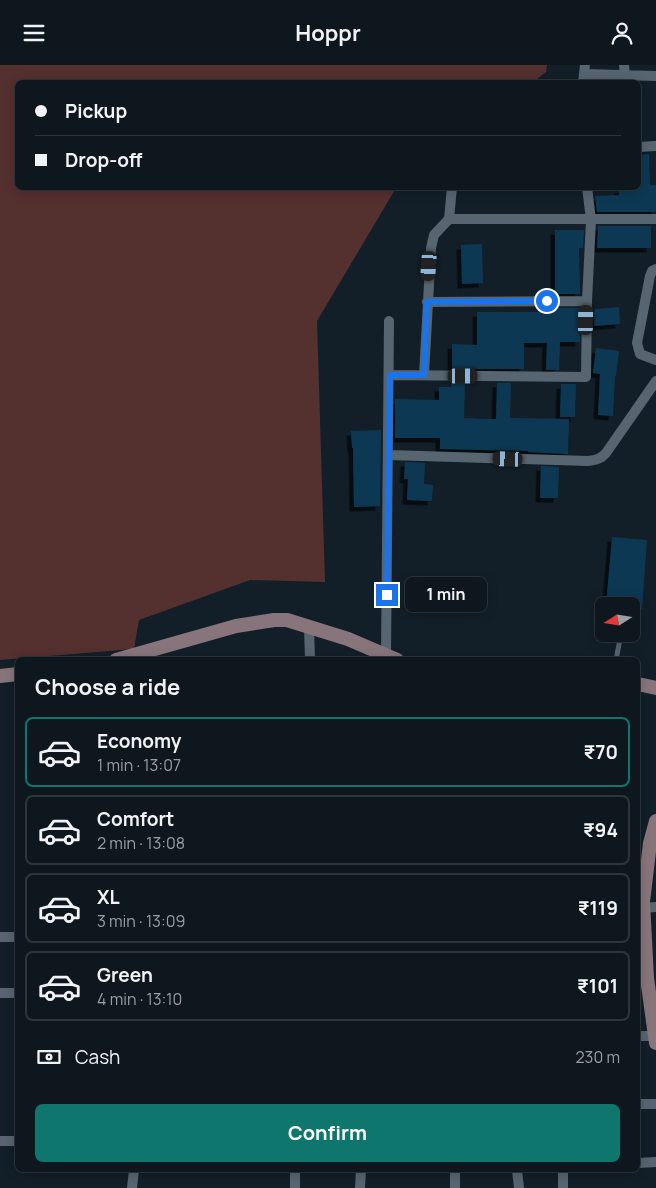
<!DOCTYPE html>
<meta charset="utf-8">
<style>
:root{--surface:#0e171e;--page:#1c242b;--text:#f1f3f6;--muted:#9b9fa4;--line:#2e363c;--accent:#0f766e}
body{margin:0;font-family:Manrope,sans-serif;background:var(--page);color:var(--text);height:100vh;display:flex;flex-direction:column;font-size:19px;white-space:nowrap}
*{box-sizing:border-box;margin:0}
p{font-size:16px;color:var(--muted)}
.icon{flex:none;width:28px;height:28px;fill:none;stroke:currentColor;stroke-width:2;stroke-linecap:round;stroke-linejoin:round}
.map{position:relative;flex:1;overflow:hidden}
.panel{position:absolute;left:15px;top:592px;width:625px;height:515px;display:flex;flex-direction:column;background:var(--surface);border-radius:8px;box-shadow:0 2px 12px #0003,0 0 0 1px var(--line)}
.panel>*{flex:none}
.top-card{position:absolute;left:15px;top:15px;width:626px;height:110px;border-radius:8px;box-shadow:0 2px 12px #0003,0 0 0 1px var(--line);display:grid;align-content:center;height:110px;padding:0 20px;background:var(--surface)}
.needle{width:32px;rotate:258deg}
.controls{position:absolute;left:595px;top:532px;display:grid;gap:10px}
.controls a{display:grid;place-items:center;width:45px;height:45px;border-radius:8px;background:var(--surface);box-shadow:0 2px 12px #0003,0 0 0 1px var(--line);font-size:25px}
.end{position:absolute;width:22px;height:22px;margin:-11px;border:6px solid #1a73e8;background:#fff;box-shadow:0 0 0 2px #fff}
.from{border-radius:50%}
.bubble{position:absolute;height:35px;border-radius:8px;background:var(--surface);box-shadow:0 2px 12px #0003,0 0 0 1px var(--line);font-size:16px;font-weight:700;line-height:35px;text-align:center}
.car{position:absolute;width:15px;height:30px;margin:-15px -8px;border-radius:6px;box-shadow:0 0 4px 1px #0007;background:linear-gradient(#222 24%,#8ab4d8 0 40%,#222 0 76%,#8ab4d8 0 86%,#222 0)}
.top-card b{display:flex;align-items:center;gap:18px;height:48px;font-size:19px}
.top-card b+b{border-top:1px solid var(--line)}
.top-card i{width:12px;height:12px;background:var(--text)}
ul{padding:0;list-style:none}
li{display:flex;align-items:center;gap:15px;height:70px;margin:0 10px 8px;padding:0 10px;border:2px solid var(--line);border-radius:8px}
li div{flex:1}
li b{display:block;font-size:19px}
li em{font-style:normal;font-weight:700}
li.selected{border-color:var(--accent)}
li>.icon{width:45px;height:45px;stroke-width:1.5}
h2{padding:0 20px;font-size:22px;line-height:60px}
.pay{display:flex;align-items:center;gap:12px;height:55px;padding:0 20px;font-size:19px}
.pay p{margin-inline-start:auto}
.cta{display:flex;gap:10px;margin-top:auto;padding:10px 20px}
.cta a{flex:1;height:58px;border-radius:8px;background:var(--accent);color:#fff;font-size:20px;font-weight:700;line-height:58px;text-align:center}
header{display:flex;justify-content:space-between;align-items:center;height:65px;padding:0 20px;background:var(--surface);font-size:22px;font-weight:700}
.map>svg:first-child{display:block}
.green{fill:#54302f}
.building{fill:#0d3852;filter:url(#shadow)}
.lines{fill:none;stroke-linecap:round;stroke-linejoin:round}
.service{stroke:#576570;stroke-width:5}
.minor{stroke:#576570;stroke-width:10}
.secondary{stroke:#88757c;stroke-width:14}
.route{stroke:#1a73e8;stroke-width:6}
</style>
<header><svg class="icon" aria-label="menu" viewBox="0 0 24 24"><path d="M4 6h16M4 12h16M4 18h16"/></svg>Hoppr<svg class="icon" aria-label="person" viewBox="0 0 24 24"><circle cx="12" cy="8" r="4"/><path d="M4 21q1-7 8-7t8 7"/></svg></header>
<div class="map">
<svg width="656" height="1123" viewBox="0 0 656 1123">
<defs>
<filter id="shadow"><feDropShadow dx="-4.5" dy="4.5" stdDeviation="0" flood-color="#0009"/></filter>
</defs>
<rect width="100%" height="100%" fill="#121f28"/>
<path class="green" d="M0 0H547L546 7 532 18H18V122L396 123 317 256 325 517 250 515 139 555 134 584 0 595Z"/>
<path class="building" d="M649 89 650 120H656V147H597L595 131 619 130V124L639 122V90Z
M598 161H651V183H597Z
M555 165H584L583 183H579L580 229H555Z
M482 179 483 218 462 219 461 180Z
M619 242 620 259 594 261V244Z
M555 243H580V277H560L559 305H546L547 278H524V304H452V279L477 280V247H555Z
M596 283 619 286 616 311H615L613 351 598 350 600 309 593 308Z
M451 318H465L464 353 487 354H496L497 318H511L510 353 569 354 568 389 528 387V386L440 384V373H395V334L439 335V322H451Z
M561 319H576L575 352H560Z
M381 365 380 441 354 442 353 383H352L351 366Z
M405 397 425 398 424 419 433 420 432 436 407 435 408 414H404Z
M541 401 559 402 558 433H540Z
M612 472 647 475 642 544 631 543V541H606Z"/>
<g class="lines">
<path class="service" d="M616 595 621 569"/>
<path class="minor" d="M624 0 625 11
M584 9 656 11
M583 18 585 0
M639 82 655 81
M449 154H656
M656 204 652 206 650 211 637 278 640 289 656 295
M427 237 587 236
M390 310 586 312 587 236 591 155 587 122
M424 310 431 183 434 170 449 154 452 122
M389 390 588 396C596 395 601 394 606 388L656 316
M309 562 310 595
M386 590 389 256
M644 843 656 842
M0 872H18
M0 928H18
M638 971H654
M638 1039H656
M0 1076H18
M638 1098 656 1097
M517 1105 519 1123
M563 1105V1123
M132 1123 134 1105
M295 1123V1105
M360 1123 361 1105
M455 1123V1105"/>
<path class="secondary" d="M116 595 236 561 274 555H287L348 574 397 595
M0 611 18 609
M638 619 656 623
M656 756 650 778 643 837 647 913 656 978"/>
</g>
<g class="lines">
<path class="route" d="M387 530 390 310H424L427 237 547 236"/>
</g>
</svg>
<div class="controls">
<a><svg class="needle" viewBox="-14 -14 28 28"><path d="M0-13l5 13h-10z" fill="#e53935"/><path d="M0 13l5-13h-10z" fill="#9b9fa4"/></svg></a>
</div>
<i class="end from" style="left:547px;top:236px"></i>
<i class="end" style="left:387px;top:530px"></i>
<div class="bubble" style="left:405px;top:512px;width:82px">1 min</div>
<i class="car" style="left:429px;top:201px;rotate:184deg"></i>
<i class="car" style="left:586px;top:255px;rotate:1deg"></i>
<i class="car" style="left:463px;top:311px;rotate:90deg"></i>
<i class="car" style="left:508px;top:394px;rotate:272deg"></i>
<div class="top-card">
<b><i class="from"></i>Pickup</b>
<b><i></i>Drop-off</b>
</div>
<section class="panel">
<h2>Choose a ride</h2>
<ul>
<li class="selected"><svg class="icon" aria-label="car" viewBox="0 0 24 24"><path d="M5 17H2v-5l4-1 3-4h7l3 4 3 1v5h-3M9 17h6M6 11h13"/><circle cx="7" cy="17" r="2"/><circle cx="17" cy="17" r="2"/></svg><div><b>Economy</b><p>1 min · 13:07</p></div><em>₹70</em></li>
<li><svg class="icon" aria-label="car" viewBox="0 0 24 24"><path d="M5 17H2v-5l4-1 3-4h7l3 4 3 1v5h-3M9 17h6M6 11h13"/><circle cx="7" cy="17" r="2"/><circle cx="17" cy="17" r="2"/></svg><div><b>Comfort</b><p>2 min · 13:08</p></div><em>₹94</em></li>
<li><svg class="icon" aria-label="car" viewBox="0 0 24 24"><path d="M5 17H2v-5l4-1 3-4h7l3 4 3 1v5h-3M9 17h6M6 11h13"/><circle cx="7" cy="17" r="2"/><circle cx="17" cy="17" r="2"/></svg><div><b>XL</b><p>3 min · 13:09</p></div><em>₹119</em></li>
<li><svg class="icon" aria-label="car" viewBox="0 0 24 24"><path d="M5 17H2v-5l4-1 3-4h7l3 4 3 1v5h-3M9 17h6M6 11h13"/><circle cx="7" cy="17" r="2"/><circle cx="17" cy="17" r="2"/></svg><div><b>Green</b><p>4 min · 13:10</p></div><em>₹101</em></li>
</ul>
<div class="pay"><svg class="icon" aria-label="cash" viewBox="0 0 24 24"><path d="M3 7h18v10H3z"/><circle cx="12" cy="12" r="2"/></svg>Cash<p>230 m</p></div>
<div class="cta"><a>Confirm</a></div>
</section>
</div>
